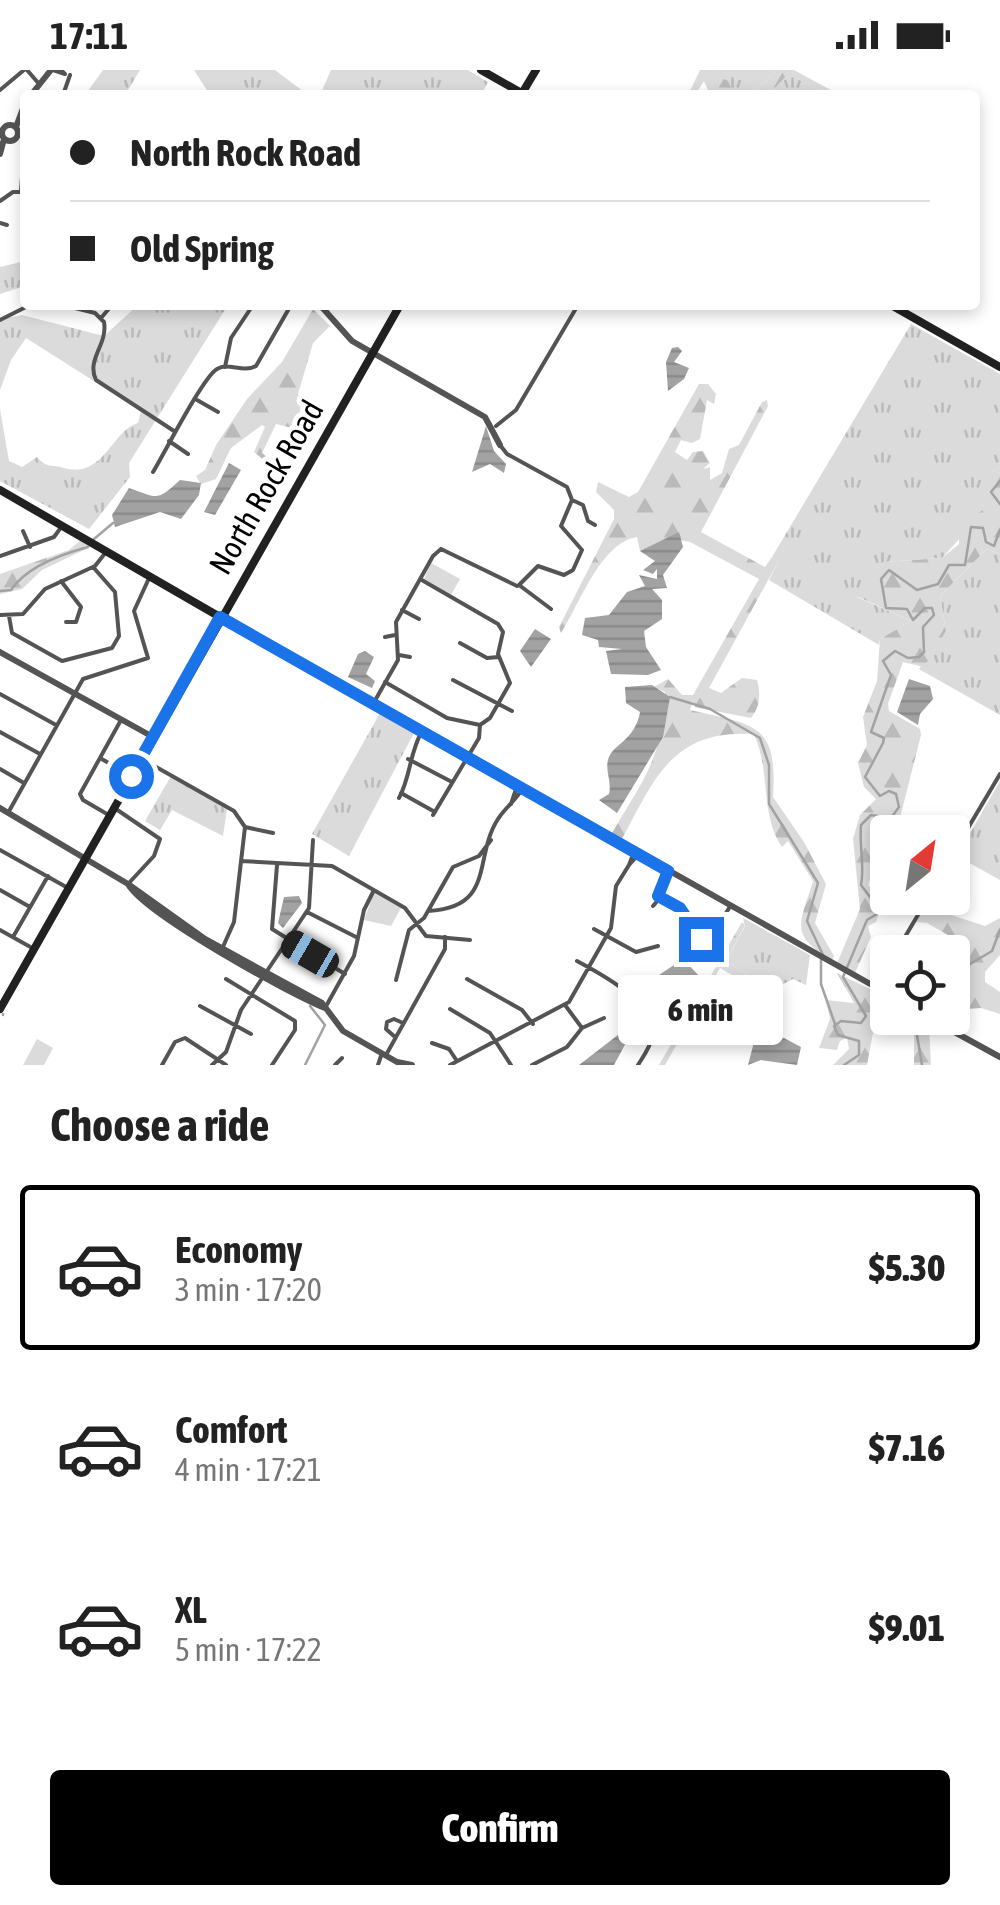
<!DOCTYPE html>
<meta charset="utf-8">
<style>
:root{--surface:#fff;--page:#f6f6f6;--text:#222;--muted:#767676;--line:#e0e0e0;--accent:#000}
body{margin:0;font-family:"Asap Condensed",sans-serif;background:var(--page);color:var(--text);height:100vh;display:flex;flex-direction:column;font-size:38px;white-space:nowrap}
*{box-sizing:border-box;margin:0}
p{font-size:32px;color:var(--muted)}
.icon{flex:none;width:55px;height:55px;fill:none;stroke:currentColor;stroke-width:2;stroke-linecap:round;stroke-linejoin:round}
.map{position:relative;height:995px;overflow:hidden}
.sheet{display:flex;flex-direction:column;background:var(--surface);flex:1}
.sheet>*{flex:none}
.hud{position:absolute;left:20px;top:20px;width:960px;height:220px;border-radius:10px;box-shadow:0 5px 15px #0003;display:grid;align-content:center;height:220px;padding:0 50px;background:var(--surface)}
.needle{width:65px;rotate:30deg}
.tools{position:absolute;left:870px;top:745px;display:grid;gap:20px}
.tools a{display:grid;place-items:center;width:100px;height:100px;border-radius:10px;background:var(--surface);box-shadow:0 5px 15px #0003;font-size:50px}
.end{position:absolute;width:45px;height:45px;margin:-22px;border:12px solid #1a73e8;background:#fff;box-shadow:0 0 0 5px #fff}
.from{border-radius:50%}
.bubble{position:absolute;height:70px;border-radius:10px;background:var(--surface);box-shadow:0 5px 15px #0003;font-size:32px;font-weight:800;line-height:70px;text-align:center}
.car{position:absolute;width:30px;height:60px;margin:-30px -15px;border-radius:12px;box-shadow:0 0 8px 2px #0007;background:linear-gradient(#222 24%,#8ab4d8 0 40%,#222 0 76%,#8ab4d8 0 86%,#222 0)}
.hud b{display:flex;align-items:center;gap:35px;height:95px;font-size:38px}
.hud b+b{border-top:2px solid var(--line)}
.hud i{width:25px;height:25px;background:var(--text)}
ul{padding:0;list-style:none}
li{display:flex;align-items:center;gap:30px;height:165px;margin:0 20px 15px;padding:0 30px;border:5px solid transparent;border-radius:10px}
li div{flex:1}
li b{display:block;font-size:38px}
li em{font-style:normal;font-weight:800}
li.on{border-color:var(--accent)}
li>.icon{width:90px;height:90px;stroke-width:1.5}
h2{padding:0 50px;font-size:45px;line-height:120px}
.primary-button{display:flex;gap:20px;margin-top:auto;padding:20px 50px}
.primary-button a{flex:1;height:115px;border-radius:10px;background:var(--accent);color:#fff;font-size:40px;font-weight:800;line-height:115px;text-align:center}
.status{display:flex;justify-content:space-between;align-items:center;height:70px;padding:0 50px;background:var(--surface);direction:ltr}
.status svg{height:28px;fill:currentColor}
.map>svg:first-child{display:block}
.grass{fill:url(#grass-tufts)}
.forest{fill:url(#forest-firs)}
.green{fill:#dbdbdb}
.water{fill:url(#water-rules)}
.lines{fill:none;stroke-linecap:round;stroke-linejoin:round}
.stream{stroke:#a2a2a2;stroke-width:2.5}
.minor{stroke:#545454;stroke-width:4}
.tertiary{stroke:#545454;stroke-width:6}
.secondary{stroke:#212121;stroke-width:8}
.route{stroke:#1a73e8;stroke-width:12}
.labels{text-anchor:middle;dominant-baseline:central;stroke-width:10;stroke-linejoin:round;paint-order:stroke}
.street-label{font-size:32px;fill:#000;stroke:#fff}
</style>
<div class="status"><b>17:11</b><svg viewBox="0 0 49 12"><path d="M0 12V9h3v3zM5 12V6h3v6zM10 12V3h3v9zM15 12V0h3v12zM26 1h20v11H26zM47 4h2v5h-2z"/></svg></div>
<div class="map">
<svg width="1000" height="995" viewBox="0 0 1000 995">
<defs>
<pattern id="grass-tufts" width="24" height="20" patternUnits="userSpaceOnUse" patternTransform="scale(2.5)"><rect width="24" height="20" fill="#dbdbdb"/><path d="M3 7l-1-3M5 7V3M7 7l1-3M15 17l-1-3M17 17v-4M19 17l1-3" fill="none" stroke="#bababa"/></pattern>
<pattern id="forest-firs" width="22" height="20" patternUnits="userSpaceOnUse" patternTransform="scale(2.5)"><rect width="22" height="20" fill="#dbdbdb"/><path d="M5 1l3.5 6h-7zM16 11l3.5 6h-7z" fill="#bababa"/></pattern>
<pattern id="water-rules" width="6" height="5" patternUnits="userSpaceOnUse" patternTransform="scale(2.5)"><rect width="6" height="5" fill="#a2a2a2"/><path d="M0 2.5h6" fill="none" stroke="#8a8a8a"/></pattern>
</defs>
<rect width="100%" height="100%" fill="#fff"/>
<path class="grass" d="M103 0H140L125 25H85Z
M194 0H275L308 25H210Z
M331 0H468L488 12 481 25H320Z
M719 0H777L751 25H734L715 5Z
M788 3 827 25H768Z
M25 191V216L0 224V197Z
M138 235H228L129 393 130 407 89 459 0 411V339L9 391 22 397 37 387C47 399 52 394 64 398 104 409 111 361 138 353L141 341 26 268 11 290 0 320V249L22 245 104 266Z
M911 254 1000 304V397L989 403 991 434 942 488 884 492 857 527 911 551 880 569 879 575 769 510 778 492 772 487Z
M987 479 1000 484V645L919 599 946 561 940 526Z
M380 643 414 663 349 786 312 764Z
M171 706 227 739 223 766 172 740 160 760 145 751Z
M1000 711V810L957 786Z
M743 848 810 885 806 915 793 909 780 916 770 911 765 916 726 891 745 856Z"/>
<path class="forest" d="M700 0H719L716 5 728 11 734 25H710L704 11 695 25H688Z
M777 0H794L840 25H827L788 4 768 25H751Z
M313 239 330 256 313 273 298 324 314 350 308 362 276 354 262 383 269 388 265 391 254 382 265 357 262 355 231 378 216 409 201 414 196 406 205 400 216 375 247 329 282 292Z
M699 314H708L716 324 714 334 707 330 700 369 692 373 681 370 675 382 687 390 693 382 703 381 710 393 703 399 710 397V410L722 403 729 379 739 375 762 332 767 330 768 336 701 462 765 497 772 487 778 492 709 618 721 623 742 608 757 610C761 624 760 637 751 648L695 637 693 631 690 640C754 655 778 652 773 727L804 772 826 814 815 853 834 886 832 890C786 864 802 850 813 811L788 771 782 777C760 745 771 702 754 664 673 659 655 707 622 769L612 763C645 707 662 689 665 622L654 617 668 609 682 625H693L759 509 690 472 668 468 640 481 637 467C600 473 580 534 561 563L559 557 614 449V440L596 422 598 412 629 427 638 422Z
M1000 397V484L987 479 940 526 946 561 924 597 903 592 888 634 889 641 920 659 921 665 900 748 879 751 872 771 875 793 868 815 883 832 876 852 868 856 871 867 855 903 837 893 860 839 853 769 860 745 876 729 864 717 858 693 867 675 863 647 877 611 880 569 911 551 856 526 884 492 942 488 959 474C958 448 975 448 991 434L983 419 989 403Z
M81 470 90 477 42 500 22 519 0 524V504L69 480Z
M928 828H942L951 845 985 856 1000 848V885L985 902V912L1000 922V944L981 938 953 940V904L967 876 927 853 916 852Z
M742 852 745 855 726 891 779 925 780 933 720 898 665 995H659Z
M837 903 880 924 867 995H833L849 979 847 968 840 971 837 980 819 978 830 949 826 930 854 933Z
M922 950 929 956 931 995H914V954Z"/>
<path class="green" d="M431 493 460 509 451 525 424 509Z
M374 822 401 838 391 856 364 850Z
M37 969 53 978 44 995H23Z"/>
<path class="water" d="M678 277 682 281 674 292 689 298 684 309 668 321 666 292 672 278Z
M486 356 494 381 506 394 504 403 490 394 472 402Z
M229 393 241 400 215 445 204 442Z
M180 410 201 413 199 425 181 449 160 442 115 457 112 445 129 418C158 428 156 432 180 410Z
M679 462 683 477 663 505 667 518 652 519 662 530V549L644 561 646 577 661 600 648 605 611 604 606 581 622 579 599 577 598 570 582 565 585 548 609 545 627 522 645 516 639 505 657 509V499L653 504 643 500 655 491 640 481Z
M535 559 551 569 531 597 520 581Z
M365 581 374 587 366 604 375 611 372 618 348 607 358 584Z
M909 609 930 616 933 629 920 644 918 655 897 642Z
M652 615 670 627 663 667 617 743 599 730 609 724C612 712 605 701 608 690 612 674 635 671 640 642L626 633 625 617Z
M284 827 299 826 302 833 283 858 278 853Z
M683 889 702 909 671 943 650 911Z
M743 938 767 970 784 968 801 977 797 995 761 990 748 995 754 972 739 945Z
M623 961 628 969 614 995H579Z"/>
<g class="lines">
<path class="stream" d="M1000 411 991 422 1000 434
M94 469 113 453
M0 521 11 520C27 496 62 484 88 477
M670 627 710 639 760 668 769 695V734L818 813 807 851 823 885
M821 890V914L835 954
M952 934 958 932 956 917 970 894 992 881 1000 860
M3 944V945
M305 995 325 955 310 936
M844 995 859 985V971L838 965 834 956 841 951 861 953 866 946 843 907 867 850 877 844 876 835 861 815C865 795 859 777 861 755L871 745 891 748 899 737 896 724 889 721 880 726 865 707 883 673 884 668 871 662 891 605 883 591 895 581 908 588 919 587 924 582 923 557 934 545 932 538H925L913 550 907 539 886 538 881 509 889 500 917 520 938 514 949 495H965L971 457 983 458 986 472 994 476 1000 460
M922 995 917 965 926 948"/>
<path class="minor" d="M27 0 40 15
M53 0 65 4 61 0
M0 20 24 0
M63 25 70 5
M21 121 22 107
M0 131 13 122H25
M0 153 7 155
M63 235 95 243 104 252C108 275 86 289 96 310L174 361
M101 248 112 235
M0 250 30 235
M225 297 231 268 253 235
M197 330 218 342
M496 356 516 340 578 235
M169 371 188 384
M500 375 507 384 567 417 572 430
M153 402C164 384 203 307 217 299 229 292 242 303 256 296L291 235
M572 430 583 435 588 451 595 455
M23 461 30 477
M441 479 517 516
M0 486 54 467 62 456
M420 509 498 554 503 562
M61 511 81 537 76 552H66
M519 515 538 496 564 505 573 500 582 480 561 456 572 430
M519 515 551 539
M402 540 419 549
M0 545 23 544 45 519 95 496 106 482
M9 546 12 563 62 591 112 578 119 566 115 522 93 497
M385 567 395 565
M460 573 487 588 499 587
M399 585 410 587
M453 610 512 641
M385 612 447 648 480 655
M0 624 56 655
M373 634 398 590 396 552 433 486 441 479
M480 655 490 648 510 613 498 584 503 562
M0 662 40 684
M100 688 131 706
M142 689 234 741 245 757
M408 689 452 712
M0 699 24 713
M401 723 435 742
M399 728C411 706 409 684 422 661
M511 734 517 716
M113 737 160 769 154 786 128 814
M8 743 83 609 148 588 134 541 150 506
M107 744 83 730 80 724 121 650
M433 745 479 668 480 655
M245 757 273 763
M0 780 68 818
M634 782 629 795 638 785
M952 785 1000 704
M241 791 332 796 405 838 426 866 470 870
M277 795 272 859 345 904
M668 801 659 827 682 841 699 868 711 867 731 835
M0 820 30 837
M653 836 660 828
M428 841C496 838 473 787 498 749 505 738 516 730 523 718
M307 842 356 867
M594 859 636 882 658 876
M0 860 34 879
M13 867 48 806
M222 879 234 852 245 757
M896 882 928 828
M577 891C601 904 656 932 652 967 651 976 643 987 638 995
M226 909 295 951V960L272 995
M467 909 522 940 533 954
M396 910 409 860 424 848 453 797 479 786 491 770
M877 915 888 897
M565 935 582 958
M200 936 251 964
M325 938 354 886 364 840 374 820
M450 939 490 963 511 995
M582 958 604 948
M395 967 386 959 387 952 394 949 403 953
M432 973 449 979 457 991
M386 985 445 879V867
M162 995 175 972 185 968 226 995
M212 995 226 982 241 940 309 838 313 770
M335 995 342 988
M378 995 382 983
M450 995 569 932 611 858 616 816 629 795
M532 995 567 977 582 958"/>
<path class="tertiary" d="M31 25 51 0
M2 63a8 8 0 1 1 16 0a8 8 0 1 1-16 0Z
M16 57 25 33
M0 84 4 69
M320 235 352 271 485 347 500 375
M221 548 888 924
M0 582 153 667
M0 738 128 814
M325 938C288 923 145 844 128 814L205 869 322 933 343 961 397 992 412 995
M929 948 1000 987"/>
<path class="secondary" d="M481 0 525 25
M521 25 536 0
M891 235 1000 297
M0 420 220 547
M0 939 400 235"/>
</g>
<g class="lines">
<path class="route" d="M131 706 220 547 668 801 658 826 680 838 701 869"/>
</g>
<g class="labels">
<g class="street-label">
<text transform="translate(266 417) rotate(-60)">North Rock Road</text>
</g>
</g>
</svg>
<div class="tools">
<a><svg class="needle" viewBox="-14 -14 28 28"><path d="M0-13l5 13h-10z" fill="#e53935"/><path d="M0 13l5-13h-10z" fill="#767676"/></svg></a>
<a><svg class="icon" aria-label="locate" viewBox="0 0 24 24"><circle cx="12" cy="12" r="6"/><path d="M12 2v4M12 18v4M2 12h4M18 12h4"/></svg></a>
</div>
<i class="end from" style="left:131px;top:706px"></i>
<i class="end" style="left:701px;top:869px"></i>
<div class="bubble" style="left:618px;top:905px;width:165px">6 min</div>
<i class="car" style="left:310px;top:884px;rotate:300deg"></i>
<div class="hud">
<b><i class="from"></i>North Rock Road</b>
<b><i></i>Old Spring</b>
</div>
</div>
<section class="sheet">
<h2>Choose a ride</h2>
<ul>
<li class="on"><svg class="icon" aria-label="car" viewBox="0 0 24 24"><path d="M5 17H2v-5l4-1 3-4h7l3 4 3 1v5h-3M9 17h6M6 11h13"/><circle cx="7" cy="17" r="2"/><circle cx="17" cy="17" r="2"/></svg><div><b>Economy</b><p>3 min · 17:20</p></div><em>$5.30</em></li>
<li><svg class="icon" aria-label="car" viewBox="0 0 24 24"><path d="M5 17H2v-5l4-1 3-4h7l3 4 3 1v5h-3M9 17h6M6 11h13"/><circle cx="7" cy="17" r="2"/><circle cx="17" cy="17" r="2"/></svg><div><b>Comfort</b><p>4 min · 17:21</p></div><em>$7.16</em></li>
<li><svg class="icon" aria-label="car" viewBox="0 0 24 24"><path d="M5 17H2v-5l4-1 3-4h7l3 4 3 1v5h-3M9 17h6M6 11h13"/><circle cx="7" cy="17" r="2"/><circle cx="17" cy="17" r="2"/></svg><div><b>XL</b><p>5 min · 17:22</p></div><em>$9.01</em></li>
</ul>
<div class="primary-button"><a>Confirm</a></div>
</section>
